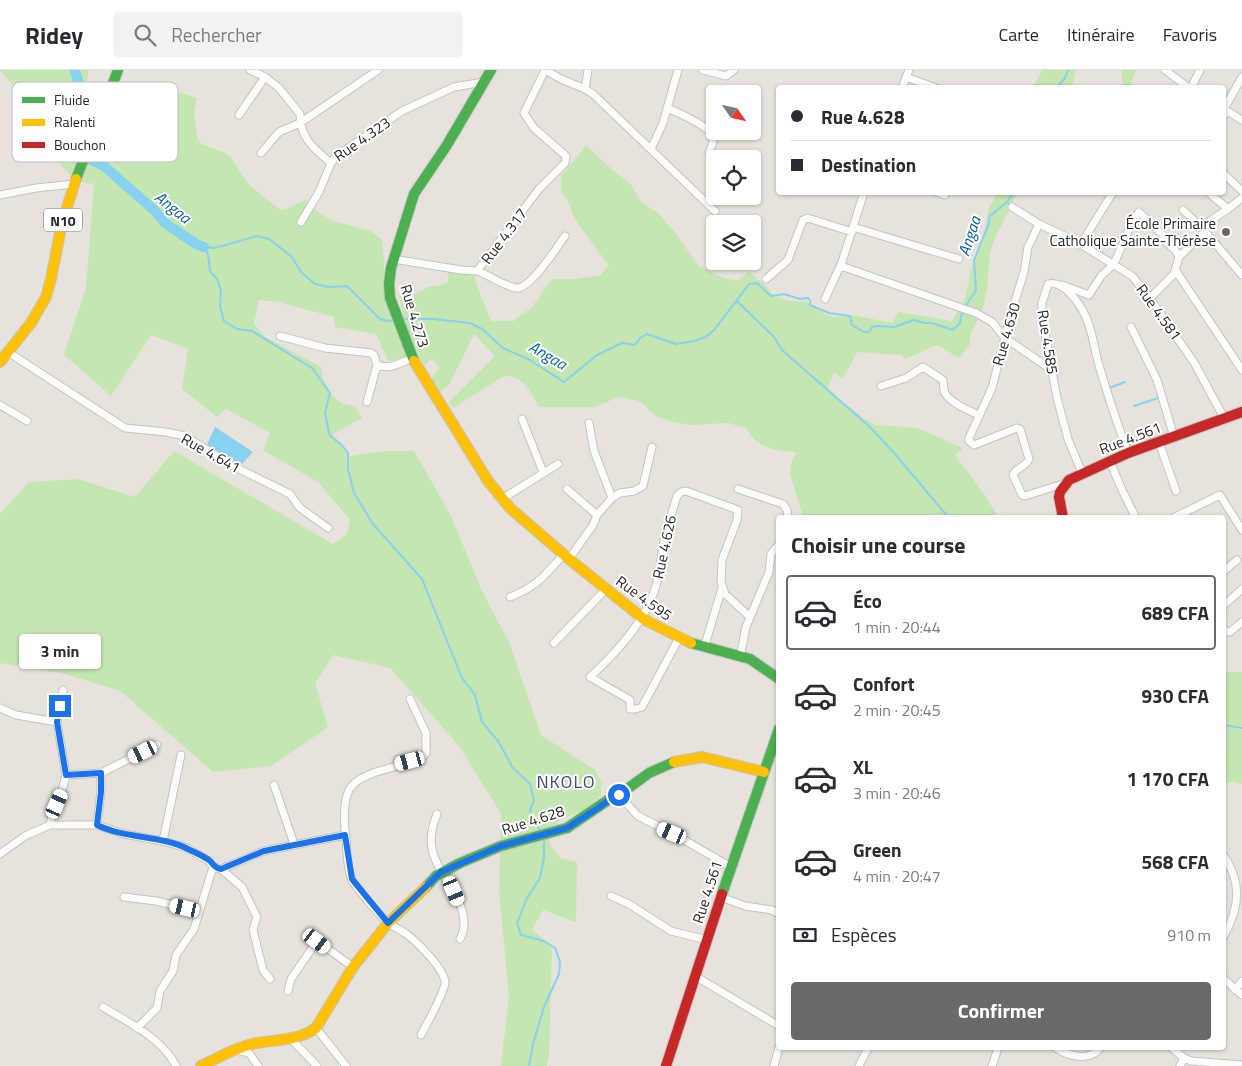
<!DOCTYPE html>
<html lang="fr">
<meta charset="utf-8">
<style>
:root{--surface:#fff;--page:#f2f2f3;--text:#2b2b33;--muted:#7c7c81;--line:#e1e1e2;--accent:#6b6967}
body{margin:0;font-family:"Titillium Web",sans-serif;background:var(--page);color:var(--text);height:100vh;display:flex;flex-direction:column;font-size:19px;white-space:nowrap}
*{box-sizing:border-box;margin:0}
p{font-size:16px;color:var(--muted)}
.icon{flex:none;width:28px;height:28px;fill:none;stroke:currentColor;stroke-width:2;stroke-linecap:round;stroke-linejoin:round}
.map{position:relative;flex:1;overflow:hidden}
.drawer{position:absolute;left:776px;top:445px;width:450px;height:535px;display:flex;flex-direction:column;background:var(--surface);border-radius:5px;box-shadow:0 1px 4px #0004}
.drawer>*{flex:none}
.guide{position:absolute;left:776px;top:15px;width:450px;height:110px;border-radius:5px;box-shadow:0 1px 4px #0004;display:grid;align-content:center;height:110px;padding:0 15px;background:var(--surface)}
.needle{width:32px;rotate:124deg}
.fabs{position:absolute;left:706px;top:15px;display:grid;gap:10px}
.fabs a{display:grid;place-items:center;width:55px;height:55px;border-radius:5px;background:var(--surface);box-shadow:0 1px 4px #0004;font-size:25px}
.end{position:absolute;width:22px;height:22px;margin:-11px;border:6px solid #1a73e8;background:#fff;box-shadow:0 0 0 2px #fff}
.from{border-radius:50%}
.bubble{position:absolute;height:35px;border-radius:5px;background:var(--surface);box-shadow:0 1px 4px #0004;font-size:16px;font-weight:700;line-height:35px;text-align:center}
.car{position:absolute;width:15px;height:30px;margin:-15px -8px;border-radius:6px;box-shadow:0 0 4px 1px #0007;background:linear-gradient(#fff 24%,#345 0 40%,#fff 0 76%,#345 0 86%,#fff 0)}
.guide b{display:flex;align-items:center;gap:18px;height:48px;font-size:19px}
.guide b+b{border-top:1px solid var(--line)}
.guide i{width:12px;height:12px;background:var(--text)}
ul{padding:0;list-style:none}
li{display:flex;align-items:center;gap:15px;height:75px;margin:0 10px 8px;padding:0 5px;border:2px solid transparent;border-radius:5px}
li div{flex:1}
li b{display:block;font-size:19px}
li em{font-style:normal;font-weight:700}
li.on{border-color:var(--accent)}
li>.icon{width:45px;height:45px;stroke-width:1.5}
h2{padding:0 15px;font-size:22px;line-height:60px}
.pay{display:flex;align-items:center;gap:12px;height:55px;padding:0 15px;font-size:19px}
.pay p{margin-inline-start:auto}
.button{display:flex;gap:10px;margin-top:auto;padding:10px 15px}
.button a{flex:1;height:58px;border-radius:5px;background:var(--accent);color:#fff;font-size:20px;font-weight:700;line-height:58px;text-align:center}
header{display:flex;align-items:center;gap:30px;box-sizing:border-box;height:70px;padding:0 25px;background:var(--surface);border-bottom:1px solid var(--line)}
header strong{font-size:24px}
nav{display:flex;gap:28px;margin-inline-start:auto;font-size:18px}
.search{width:350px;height:45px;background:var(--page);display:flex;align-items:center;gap:12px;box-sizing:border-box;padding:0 18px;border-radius:5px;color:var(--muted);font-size:19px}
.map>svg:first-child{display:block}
.green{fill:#c4e6b1}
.water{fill:#87d1f1}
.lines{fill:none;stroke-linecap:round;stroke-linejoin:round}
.stream{stroke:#87d1f1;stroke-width:2}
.river{stroke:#87d1f1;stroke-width:10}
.street-casing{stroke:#c4c2c3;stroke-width:9}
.fast-casing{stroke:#c4c2c3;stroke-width:12}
.slow-casing{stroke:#c4c2c3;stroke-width:12}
.jam-casing{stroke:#c4c2c3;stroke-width:12}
.street{stroke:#fbfbfa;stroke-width:7}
.fast{stroke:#4caf50;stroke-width:10}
.slow{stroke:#ffc107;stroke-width:10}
.jam{stroke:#c62828;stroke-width:10}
.route{stroke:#1a73e8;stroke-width:6}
.poi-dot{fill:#6b6967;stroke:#fff;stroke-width:2}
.labels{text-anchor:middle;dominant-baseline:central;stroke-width:4;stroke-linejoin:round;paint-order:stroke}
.shield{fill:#fff;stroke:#686868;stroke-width:1}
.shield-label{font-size:14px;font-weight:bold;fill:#282828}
.street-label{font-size:15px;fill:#282828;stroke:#fff}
.poi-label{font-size:15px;fill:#282828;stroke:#fff;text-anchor:end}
.water-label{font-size:16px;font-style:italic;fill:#0063a4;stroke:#fff}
.quarter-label{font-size:18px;letter-spacing:1px;fill:#444b7c;stroke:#fff}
.key{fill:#fff;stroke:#bebebe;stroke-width:1}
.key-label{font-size:14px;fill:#282828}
</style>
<header>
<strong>Ridey</strong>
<div class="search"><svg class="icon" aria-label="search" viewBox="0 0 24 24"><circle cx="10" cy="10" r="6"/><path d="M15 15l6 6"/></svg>Rechercher</div>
<nav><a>Carte</a><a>Itinéraire</a><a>Favoris</a></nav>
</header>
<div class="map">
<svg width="1242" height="996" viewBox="0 0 1242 996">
<rect width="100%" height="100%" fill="#e7e3dc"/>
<path class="green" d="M0 0H88L85 48 86 59 71 106 58 92 49 59Z
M1042 0H1076L1072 17H1033Z
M1121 0H1136L1131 12 1132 17H1123Z
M179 22 197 28 194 41 197 67 201 74 223 82 230 86 247 112 262 126 281 140C290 140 297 132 306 130L318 142 333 151 371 161 382 170 384 189 385 229 406 287 388 291 376 264 335 257 334 247 278 232 259 230 254 254 265 267 321 297C322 309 329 325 340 332 344 335 350 335 355 336L362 348 333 364 350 386 384 381H414L450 444 483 523 510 574 541 665 595 700 601 712V725L589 738 559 750 552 758 549 773 560 788 577 792 576 852 543 840 532 859 552 878 549 985 547 996H501L509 926 499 821 501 744 460 677 390 598 333 585 315 613 328 657 271 696 213 702 120 621 62 603 0 593V444L29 412 78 409 135 427 174 381 333 474 347 464 350 450 319 413 263 380 270 363 226 339 217 347 182 319 188 279 151 265 111 326 64 285 86 217 94 114 80 112 91 87C99 90 109 96 117 92L130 57 126 35 137 26 142 27 162 28Z
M586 75 608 96 631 114 641 132 658 143 674 161 699 196 724 208 737 211 749 202 764 214 772 224 784 230 807 232 825 244 833 247 850 246 852 245 893 253 898 242 952 251 965 229 972 196 984 163 989 137 998 123H1020L1015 128 995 168 990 183 987 218 983 239 971 262 969 276 959 288 937 275 905 289 901 285 857 282 843 309 834 303 828 317 840 330 866 350 876 355 917 358 961 377 962 379 955 385 979 417 999 447H803L790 404 791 394 796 382C774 380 757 379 746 358L728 353 690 355 672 352 656 346 639 331 619 327 595 337H539C531 323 523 305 504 306L453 338 449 332 495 286 474 264 449 315 440 322 431 309 439 298 432 288 424 296 405 254 399 225H413L430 216H438L448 212V201L475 205 477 216 491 251H513L532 237 552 209H575L600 205 609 196 582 159 574 148 568 131 561 122V106Z
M1224 602H1242V714L1234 712 1224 713Z"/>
<path class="water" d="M215 357 253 382 241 395 207 375Z"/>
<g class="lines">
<path class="stream" d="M1056 18 1065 8 1068 0
M204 177 215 178 257 166 269 169 291 186 302 203 315 214 329 217 347 216 380 249 388 251 395 250
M204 177 208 185 210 201 217 209 221 221 220 236 224 251 237 259 252 261 312 298 330 323 325 343 329 363 331 367 341 374 348 383V399L354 423 373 454 422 509 462 608 475 625 482 652 498 671 513 698 530 714 534 731 530 740 534 751 541 762
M737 231 774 267 782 280 870 357 895 384 949 448
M402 249H433L470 253 482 259 503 278 530 290 564 312 597 285 622 273 635 275 640 268 647 264 676 274 694 271 706 267 715 259 749 214 757 213 771 226 784 224 800 229 808 228 810 230V235L829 243 850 246 852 255 864 262H869L872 257 877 256 894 257 914 250 924 253H932L953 260 960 253 962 242 976 220 974 190 989 153 990 146 1007 132 1014 122
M1109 318 1125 312
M1134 336 1161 327
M1224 655 1242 658
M529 996 533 974 544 937 559 904 560 892 555 878 544 871 521 865 517 853 527 828 540 808 544 788V768"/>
<path class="river" d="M75 0C77 14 89 28 74 38 69 41 64 43 61 49L67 66 69 81 104 96 155 141 165 153 196 174 204 177"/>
<defs>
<path id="street" d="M250 0 265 7 279 18 300 44C300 68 314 79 331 93L338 85 402 41 454 17 484 12
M545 0 561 9 585 19 588 0
M703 0 726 6 734 0
M1165 0 1189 18
M906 7 936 18
M902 18 909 0
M1191 18 1200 0
M585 19 593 24 715 141
M667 38C677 42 711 57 713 67 714 72 711 78 709 82
M1224 39 1242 50
M239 45 265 7
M1224 45 1226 42 1224 39 1242 7
M651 79 663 53 678 0
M261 83 279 62 300 53 378 0
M1224 104 1242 121
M936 122 945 125
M1208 122 1228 139 1201 157 1242 205
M0 125 36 118 74 114
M1012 137 1039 154 1077 172 1132 206 1147 224 1195 294 1224 348
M1228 139 1242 128
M1183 140 1201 157
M301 152 319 122 331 93
M1039 154 1028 177 1024 202 1009 251 992 318 969 368V371L974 375 1017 358 1020 359 1029 389C1026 397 1015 398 1013 405L1022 425 1025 426 1066 413
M853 157 959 189
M1081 174 1113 122
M1179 187 1205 161
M393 189 461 200 477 201 539 119 565 93 566 86 534 58 524 43 545 0
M841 196 976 243 992 252 1005 268 1052 300
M477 201C489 205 504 216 516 218 530 220 557 177 565 166
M1176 201 1242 300
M766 209 788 190 803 150 808 148 852 162
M1062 215 1089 225 1101 206 1114 194 1132 152 1139 142 1163 165 1165 171 1176 181 1179 187 1174 204 1150 228
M825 229 842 192 864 122
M1131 257 1157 310 1174 367
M280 266 325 278 371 283 374 285 377 295C389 300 401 293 412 288
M8 282 125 358 166 362 185 366 231 395 290 424 300 438 328 458
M881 316 906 308 923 297 943 310C944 314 943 320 945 323 950 333 970 341 979 345
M367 332 377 295
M0 335 27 351
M522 349 543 402
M589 353 594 381 612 428
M1159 372 1176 421
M1110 392 1123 422 1136 448
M1082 403 1068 369 1057 328 1042 248V233L1048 214C1064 210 1080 234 1086 247 1092 260 1094 277 1098 292 1107 323 1117 353 1128 383
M567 419 597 445
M738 419 783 434 787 440 788 448
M502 429 558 394
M1173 448 1220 425 1242 460
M569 489 593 455 597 445 612 428 620 423 634 421 643 416 652 377
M1224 501 1237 490
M510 527C538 516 544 506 564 484
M1224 535 1242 519
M1224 559 1226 562H1230L1242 552
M679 568 642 637 635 639H630V630L590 607C614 585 643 553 654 522 660 506 661 487 664 470 667 455 673 440 677 426L681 422 686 421 738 440 737 450 722 490 721 512 725 524 750 547
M554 573 606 519
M704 578 722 518
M740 587 746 557 769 502 771 484 779 474
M63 620 57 652 66 705 101 703 157 675
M410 629 426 663V683C416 698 361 697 349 720 343 733 344 754 346 769 347 782 347 798 352 810 357 819 381 847 389 853 394 857 400 860 405 863 416 871 445 899 445 913 444 924 427 953 421 965
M0 638 16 645 57 652
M274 715 294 774
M619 725 638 746 672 763 731 797
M437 744C432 757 429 769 433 783 441 811 476 839 460 869
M50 755 53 741 61 724 66 705
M97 755 101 721V703
M163 771 181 685
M0 784 25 766 50 755H97L124 764 163 771 187 778 209 791 213 797 221 799 264 781 345 765
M1224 786C1242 813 1240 837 1224 866
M221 799 242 817 257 847 253 860 263 900 270 909
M611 826 629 834 671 861 707 870
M124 827 156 831 199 841
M721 827 745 836 772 840 779 844
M695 906 779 956
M1224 909 1242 925
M1235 920 1242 911
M288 921 291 909 317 871 353 897
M103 937C129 953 162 968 176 996
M137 958 157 938 160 921 173 901 176 885 194 859 213 797
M316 958 346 996
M291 969 317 996
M1056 978C1068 986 1090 992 1100 978
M1172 978 1184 988 1191 991 1242 995
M237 980 249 983 258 996
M774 996 779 977
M859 996 868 978
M992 996 998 978
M1180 996 1184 988"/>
<path id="fast" d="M76 109 118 0
M414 291 390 228 389 214 391 198 414 124 447 75 491 0
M691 573 750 589 779 609
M426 817 436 806 460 793 501 776 567 758 614 726 619 725 649 703 674 692
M722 824 779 659"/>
<path id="slow" d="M414 291 488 411 510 438 569 489 645 550 691 573
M0 292 31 253 46 227 51 209 62 153 76 109
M674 692 702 687 764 702
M201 996C218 988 234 978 252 974 274 969 296 972 316 958L353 897 388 853 426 817"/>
<path id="jam" d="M1063 448 1059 427 1060 422 1069 410 1128 383 1242 342
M666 996 722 824"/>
</defs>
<use href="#street" class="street-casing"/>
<use href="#fast" class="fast-casing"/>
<use href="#slow" class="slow-casing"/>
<use href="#jam" class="jam-casing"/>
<use href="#street" class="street"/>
<use href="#fast" class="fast"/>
<use href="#slow" class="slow"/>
<use href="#jam" class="jam"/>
</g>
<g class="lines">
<path class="route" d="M60 636 57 652 66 705 101 703V722L97 755C126 769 160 765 188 779 194 782 203 786 209 790 214 794 214 798 221 799L264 781 345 765 352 809 388 853 441 802 501 776 567 758 601 736 614 726 619 725"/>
</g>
<circle class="poi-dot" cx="1226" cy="162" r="5"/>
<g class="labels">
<rect class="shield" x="44" y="138.5" width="38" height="23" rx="4"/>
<g class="shield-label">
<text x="63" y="150">N10</text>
</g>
<g class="street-label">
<text transform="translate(362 69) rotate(-35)">Rue 4.323</text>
<text transform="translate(504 166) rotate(-53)">Rue 4.317</text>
<text transform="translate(1159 242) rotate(54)">Rue 4.581</text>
<text transform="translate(415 246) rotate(73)">Rue 4.273</text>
<text transform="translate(1006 264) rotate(-74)">Rue 4.630</text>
<text transform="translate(1048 272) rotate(81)">Rue 4.585</text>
<text transform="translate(1130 368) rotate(-21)">Rue 4.561</text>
<text transform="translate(211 383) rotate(29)">Rue 4.641</text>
<text transform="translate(664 477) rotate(-78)">Rue 4.626</text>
<text transform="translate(644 528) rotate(36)">Rue 4.595</text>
<text transform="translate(533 750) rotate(-18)">Rue 4.628</text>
<text transform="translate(707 822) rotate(-72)">Rue 4.561</text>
</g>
<g class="poi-label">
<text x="1216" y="153">École Primaire<tspan x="1216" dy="17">Catholique Sainte-Thérèse</tspan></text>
</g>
<g class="water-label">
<text transform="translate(173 137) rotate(39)">Angaa</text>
<text transform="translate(969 166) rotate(-72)">Angaa</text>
<text transform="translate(548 285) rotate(30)">Angaa</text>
</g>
<g class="quarter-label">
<text x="566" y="711">NKOLO</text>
</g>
</g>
<rect x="12" y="12" width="166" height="80" rx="8" class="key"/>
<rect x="22" y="27" width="23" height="6" fill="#4caf50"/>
<rect x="22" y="49" width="23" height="7" fill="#ffc107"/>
<rect x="22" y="72" width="23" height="6" fill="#c62828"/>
<g class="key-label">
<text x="54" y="35">Fluide</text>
<text x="54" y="57">Ralenti</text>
<text x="54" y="80">Bouchon</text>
</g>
</svg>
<div class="fabs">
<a><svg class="needle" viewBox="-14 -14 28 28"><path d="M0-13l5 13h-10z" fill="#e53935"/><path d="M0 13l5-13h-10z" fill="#7c7c81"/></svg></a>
<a><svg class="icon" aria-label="locate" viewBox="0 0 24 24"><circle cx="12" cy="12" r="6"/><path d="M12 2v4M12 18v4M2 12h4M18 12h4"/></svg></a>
<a><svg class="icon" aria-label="layers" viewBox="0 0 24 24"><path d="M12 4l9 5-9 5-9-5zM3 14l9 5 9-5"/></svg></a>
</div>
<i class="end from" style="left:619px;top:725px"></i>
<i class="end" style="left:60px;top:636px"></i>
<div class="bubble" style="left:19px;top:564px;width:82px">3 min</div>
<i class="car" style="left:143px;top:682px;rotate:244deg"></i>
<i class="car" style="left:410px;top:691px;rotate:255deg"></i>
<i class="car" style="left:57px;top:734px;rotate:24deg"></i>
<i class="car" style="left:672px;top:763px;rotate:293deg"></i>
<i class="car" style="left:454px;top:821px;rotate:157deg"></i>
<i class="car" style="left:185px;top:838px;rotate:283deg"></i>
<i class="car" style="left:317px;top:871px;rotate:127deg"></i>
<div class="guide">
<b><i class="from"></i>Rue 4.628</b>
<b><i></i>Destination</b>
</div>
<section class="drawer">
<h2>Choisir une course</h2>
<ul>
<li class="on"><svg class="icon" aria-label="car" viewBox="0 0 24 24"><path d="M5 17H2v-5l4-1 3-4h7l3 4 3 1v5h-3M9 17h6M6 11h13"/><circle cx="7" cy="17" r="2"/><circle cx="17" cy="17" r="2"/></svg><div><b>Éco</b><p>1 min · 20:44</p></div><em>689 CFA</em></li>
<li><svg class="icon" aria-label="car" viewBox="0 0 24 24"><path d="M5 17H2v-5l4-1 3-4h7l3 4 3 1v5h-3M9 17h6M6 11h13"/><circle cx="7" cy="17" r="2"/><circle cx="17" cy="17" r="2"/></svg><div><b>Confort</b><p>2 min · 20:45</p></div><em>930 CFA</em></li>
<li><svg class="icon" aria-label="car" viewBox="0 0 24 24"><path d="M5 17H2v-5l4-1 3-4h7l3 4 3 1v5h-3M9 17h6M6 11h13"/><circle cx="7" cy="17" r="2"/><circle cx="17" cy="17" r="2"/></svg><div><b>XL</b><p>3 min · 20:46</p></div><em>1 170 CFA</em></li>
<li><svg class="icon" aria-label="car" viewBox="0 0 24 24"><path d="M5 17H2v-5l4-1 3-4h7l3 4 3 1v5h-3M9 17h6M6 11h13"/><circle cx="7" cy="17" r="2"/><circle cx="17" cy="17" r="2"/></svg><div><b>Green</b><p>4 min · 20:47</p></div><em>568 CFA</em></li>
</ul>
<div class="pay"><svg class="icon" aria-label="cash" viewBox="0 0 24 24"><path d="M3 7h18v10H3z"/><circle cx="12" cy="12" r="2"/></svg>Espèces<p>910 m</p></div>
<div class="button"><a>Confirmer</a></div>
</section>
</div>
